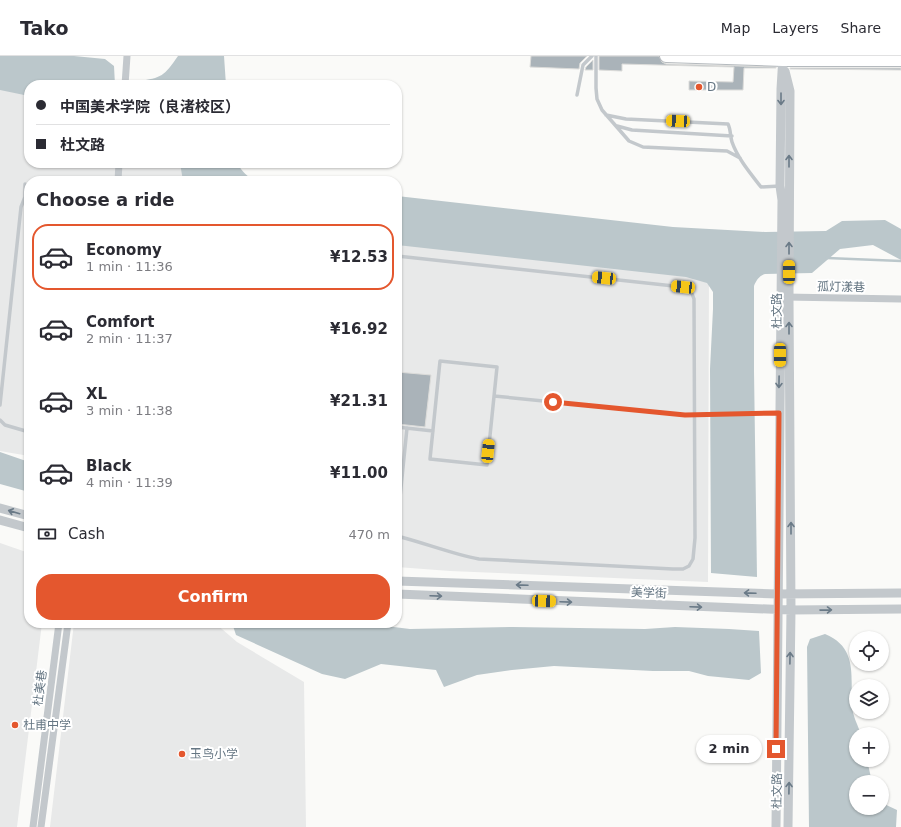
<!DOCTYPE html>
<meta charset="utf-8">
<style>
:root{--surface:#fff;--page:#f7f7f7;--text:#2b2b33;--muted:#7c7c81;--line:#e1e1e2;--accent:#e4572e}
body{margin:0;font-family:"DejaVu Sans","Noto Sans SC",sans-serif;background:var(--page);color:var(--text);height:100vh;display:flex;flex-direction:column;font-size:15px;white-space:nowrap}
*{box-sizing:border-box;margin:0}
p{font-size:13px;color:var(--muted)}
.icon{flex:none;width:22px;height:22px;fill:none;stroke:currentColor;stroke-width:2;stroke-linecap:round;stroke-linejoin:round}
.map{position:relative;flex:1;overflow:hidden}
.drawer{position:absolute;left:24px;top:120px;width:378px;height:452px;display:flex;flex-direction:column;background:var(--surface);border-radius:16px;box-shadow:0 1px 3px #0004}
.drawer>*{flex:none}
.banner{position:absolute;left:24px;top:24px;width:378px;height:88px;border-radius:16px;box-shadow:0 1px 3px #0004;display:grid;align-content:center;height:88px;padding:0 12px;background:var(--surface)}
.fabs{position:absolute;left:849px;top:575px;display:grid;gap:8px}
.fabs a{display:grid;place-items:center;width:40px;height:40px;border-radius:50%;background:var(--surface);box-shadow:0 1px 3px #0004;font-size:20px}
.end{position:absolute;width:18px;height:18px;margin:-9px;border:5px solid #e4572e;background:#fff;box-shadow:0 0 0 2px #fff}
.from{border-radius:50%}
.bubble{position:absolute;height:28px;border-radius:14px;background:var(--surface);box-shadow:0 1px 3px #0004;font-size:13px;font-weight:700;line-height:28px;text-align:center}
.car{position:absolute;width:12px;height:24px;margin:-12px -6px;border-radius:5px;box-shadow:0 0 3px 1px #0007;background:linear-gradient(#f5c518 24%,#345 0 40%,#f5c518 0 76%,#345 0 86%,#f5c518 0)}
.banner b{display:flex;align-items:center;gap:14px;height:38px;font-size:15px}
.banner b+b{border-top:1px solid var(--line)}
.banner i{width:10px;height:10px;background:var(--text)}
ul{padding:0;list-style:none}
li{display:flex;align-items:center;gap:12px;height:66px;margin:0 8px 6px;padding:0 4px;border:2px solid transparent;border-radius:16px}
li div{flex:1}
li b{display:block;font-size:15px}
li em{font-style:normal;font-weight:700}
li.selected{border-color:var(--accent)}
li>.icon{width:36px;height:36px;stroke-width:1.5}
h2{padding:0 12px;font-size:18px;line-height:48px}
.pay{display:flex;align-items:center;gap:10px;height:44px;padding:0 12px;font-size:15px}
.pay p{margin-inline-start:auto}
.primary-button{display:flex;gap:8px;margin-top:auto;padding:8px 12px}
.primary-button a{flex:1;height:46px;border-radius:16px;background:var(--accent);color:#fff;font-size:16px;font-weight:700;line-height:46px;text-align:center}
header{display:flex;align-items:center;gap:24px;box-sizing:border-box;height:56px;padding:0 20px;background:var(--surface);border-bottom:1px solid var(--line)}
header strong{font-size:19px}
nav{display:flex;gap:22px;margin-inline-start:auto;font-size:14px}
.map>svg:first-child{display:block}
.built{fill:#e8e9e9}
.water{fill:#bbc7cb}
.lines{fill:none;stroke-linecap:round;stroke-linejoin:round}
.stream{stroke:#bbc7cb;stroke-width:2.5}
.building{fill:#aab3b9;stroke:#dcdcda}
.primary-casing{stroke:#b5babe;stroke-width:14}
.service{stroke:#c3c8cc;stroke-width:3.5}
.minor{stroke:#c3c8cc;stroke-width:7}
.tertiary{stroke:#c3c8cc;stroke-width:9}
.primary{stroke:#fff;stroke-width:12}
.oneway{stroke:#6a7a87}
.route{stroke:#e4572e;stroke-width:5}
.poi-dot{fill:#e4572e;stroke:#fff;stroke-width:1.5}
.labels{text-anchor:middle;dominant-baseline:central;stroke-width:4;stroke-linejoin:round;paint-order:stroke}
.poi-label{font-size:12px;fill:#657683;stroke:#fff;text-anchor:start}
.street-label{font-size:12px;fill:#657683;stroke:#fff}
</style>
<header>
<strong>Tako</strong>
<nav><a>Map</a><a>Layers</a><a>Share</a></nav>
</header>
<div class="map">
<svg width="901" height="771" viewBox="0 0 901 771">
<rect width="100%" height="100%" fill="#fafaf8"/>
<path class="built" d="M0 22 29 29V107H189L195 125H29V400L0 395Z
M397 185 709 217 708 526 450 515 397 511Z
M0 487 29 497V567H42L17 771H0Z
M74 567H215L237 586 304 626 306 771H50Z"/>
<path class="water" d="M0 0H74L105 3 114 10 115 29H29V40L0 34Z
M178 0H224L226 29H135L138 25C162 22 164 20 178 0Z
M180 107H237C243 117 248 122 259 125H183Z
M397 140 673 171 765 176 826 175 842 165 885 164 901 173V204L873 189 840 193 812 217 765 218C759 220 756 225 754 230V315L757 521 711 517 710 313 713 253V236L707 227 686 221 397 189Z
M0 396 29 406V436L0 428Z
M232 567H361L410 573 513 571 645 573 675 571 729 573 759 575 761 617 749 624 708 620 689 615H653L554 610 512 614 477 619 444 631 436 614 381 608 345 623 322 618 236 579Z
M825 578C859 592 850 622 852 651 853 660 858 670 861 678H856V704H867L872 726H856V752H882V747L897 754 896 771H809L807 591 810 583Z"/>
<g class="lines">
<path class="stream" d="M827 202 901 205"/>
</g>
<path class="building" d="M531 0H587L580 7 579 13 530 11Z
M599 0H659L662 6 666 8 776 11V12H744L743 34H689V25L733 26 734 11 622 8V15L599 14Z
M593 4V14H585L586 11Z
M790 12H901V14L790 13Z
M397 316 431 319 425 371 397 368Z"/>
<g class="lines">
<defs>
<path id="primary" d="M666 0 783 4H901"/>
</defs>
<use href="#primary" class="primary-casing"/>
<path class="service" d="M596 0V32L597 43 602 54 629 85 643 91 727 95 740 102
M577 39 583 9 592 0
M606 59 626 63 728 68C731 74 730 80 732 86 738 103 751 118 761 131L780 130
M617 70 632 74 732 80
M397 200 683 231C690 233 692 236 694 243L695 482 693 503 689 510 683 513H673L479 503C452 498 425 487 397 480
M440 305 497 311 487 409 430 403Z
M494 340 685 359 779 357
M0 349 21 151 25 141V128
M0 364 5 369 29 376
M397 371 433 375
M397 471 407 372"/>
<path class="minor" d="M125 29 127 0
M118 125 119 107
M785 241 901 243
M33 771 59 567
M41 771 68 567"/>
<path class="tertiary" d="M785 15 790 35 789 242 791 554 788 771
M0 452 29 460
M0 464 29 472
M397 525 777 538 901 537
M397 538 791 554 901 553
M776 771 782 144 780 130 781 33 783 0"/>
<use href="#primary" class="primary"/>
</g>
<defs><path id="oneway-shaft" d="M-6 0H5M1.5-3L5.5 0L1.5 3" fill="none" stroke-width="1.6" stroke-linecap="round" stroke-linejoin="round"/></defs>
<g class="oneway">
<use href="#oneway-shaft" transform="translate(781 43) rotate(90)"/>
<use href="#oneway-shaft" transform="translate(789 105) rotate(-90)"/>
<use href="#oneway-shaft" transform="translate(789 192) rotate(-90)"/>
<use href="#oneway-shaft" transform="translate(789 272) rotate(-90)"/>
<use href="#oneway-shaft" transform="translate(779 326) rotate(91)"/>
<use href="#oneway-shaft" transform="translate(14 456) rotate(-164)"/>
<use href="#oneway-shaft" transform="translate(791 472) rotate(-90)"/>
<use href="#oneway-shaft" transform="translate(522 529) rotate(-178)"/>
<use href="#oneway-shaft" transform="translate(750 537) rotate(-178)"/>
<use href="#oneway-shaft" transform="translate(436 540) rotate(2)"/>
<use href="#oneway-shaft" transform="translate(566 546) rotate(2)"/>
<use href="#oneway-shaft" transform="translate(696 551) rotate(2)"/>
<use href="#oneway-shaft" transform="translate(826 554) rotate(-1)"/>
<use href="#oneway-shaft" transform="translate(790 602) rotate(-89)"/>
<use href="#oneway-shaft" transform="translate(789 732) rotate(-89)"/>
</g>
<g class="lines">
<path class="route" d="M553 346 685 359 779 357 776 693"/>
</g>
<g class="poi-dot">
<circle cx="699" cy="31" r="4"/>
<circle cx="15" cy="669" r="4"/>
<circle cx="182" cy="698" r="4"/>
</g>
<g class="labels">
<g class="poi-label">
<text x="707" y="31">D</text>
<text x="23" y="669">杜甫中学</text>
<text x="190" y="698">玉鸟小学</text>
</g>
<g class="street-label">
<text transform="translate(841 231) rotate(1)">孤灯漾巷</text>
<text transform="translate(777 255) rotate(-90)">杜文路</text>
<text transform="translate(649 537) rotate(2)">美学街</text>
<text transform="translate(40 632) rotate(-82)">杜美巷</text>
<text transform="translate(777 735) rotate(-89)">杜文路</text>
</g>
</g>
</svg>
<div class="fabs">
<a><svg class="icon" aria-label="locate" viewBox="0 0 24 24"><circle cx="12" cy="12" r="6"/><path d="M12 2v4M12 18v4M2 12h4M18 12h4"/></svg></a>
<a><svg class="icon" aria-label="layers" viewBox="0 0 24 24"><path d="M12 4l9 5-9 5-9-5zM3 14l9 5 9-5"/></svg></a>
<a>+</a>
<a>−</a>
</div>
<i class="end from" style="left:553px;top:346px"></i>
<i class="end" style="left:776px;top:693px"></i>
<div class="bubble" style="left:696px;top:679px;width:66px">2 min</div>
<i class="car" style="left:678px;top:65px;rotate:273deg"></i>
<i class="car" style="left:789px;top:216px;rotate:0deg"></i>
<i class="car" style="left:604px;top:222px;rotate:276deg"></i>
<i class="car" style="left:683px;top:231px;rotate:276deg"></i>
<i class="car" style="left:780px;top:299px;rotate:180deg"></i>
<i class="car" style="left:488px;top:395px;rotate:6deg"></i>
<i class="car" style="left:544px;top:545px;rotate:92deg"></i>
<div class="banner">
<b><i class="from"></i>中国美术学院（良渚校区）</b>
<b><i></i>杜文路</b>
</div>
<section class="drawer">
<h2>Choose a ride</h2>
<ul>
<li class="selected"><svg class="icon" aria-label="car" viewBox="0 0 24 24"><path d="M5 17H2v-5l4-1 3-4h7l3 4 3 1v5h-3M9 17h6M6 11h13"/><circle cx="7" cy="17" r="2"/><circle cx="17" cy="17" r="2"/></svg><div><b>Economy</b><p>1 min · 11:36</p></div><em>¥12.53</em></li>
<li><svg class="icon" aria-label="car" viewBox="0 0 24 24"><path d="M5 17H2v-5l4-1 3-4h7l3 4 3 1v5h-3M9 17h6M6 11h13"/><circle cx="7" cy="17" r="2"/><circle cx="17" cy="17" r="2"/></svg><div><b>Comfort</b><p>2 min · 11:37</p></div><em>¥16.92</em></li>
<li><svg class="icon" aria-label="car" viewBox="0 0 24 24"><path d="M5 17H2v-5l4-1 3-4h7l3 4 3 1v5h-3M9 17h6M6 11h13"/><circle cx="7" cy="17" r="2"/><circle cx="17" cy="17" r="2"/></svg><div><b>XL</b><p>3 min · 11:38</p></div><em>¥21.31</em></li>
<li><svg class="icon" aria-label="car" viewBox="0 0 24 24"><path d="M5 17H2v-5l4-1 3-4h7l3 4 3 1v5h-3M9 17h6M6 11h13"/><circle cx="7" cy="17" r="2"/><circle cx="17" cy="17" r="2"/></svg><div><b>Black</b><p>4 min · 11:39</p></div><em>¥11.00</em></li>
</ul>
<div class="pay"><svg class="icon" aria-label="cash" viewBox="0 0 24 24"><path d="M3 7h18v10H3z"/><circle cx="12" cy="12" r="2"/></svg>Cash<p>470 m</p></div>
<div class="primary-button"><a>Confirm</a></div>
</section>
</div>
